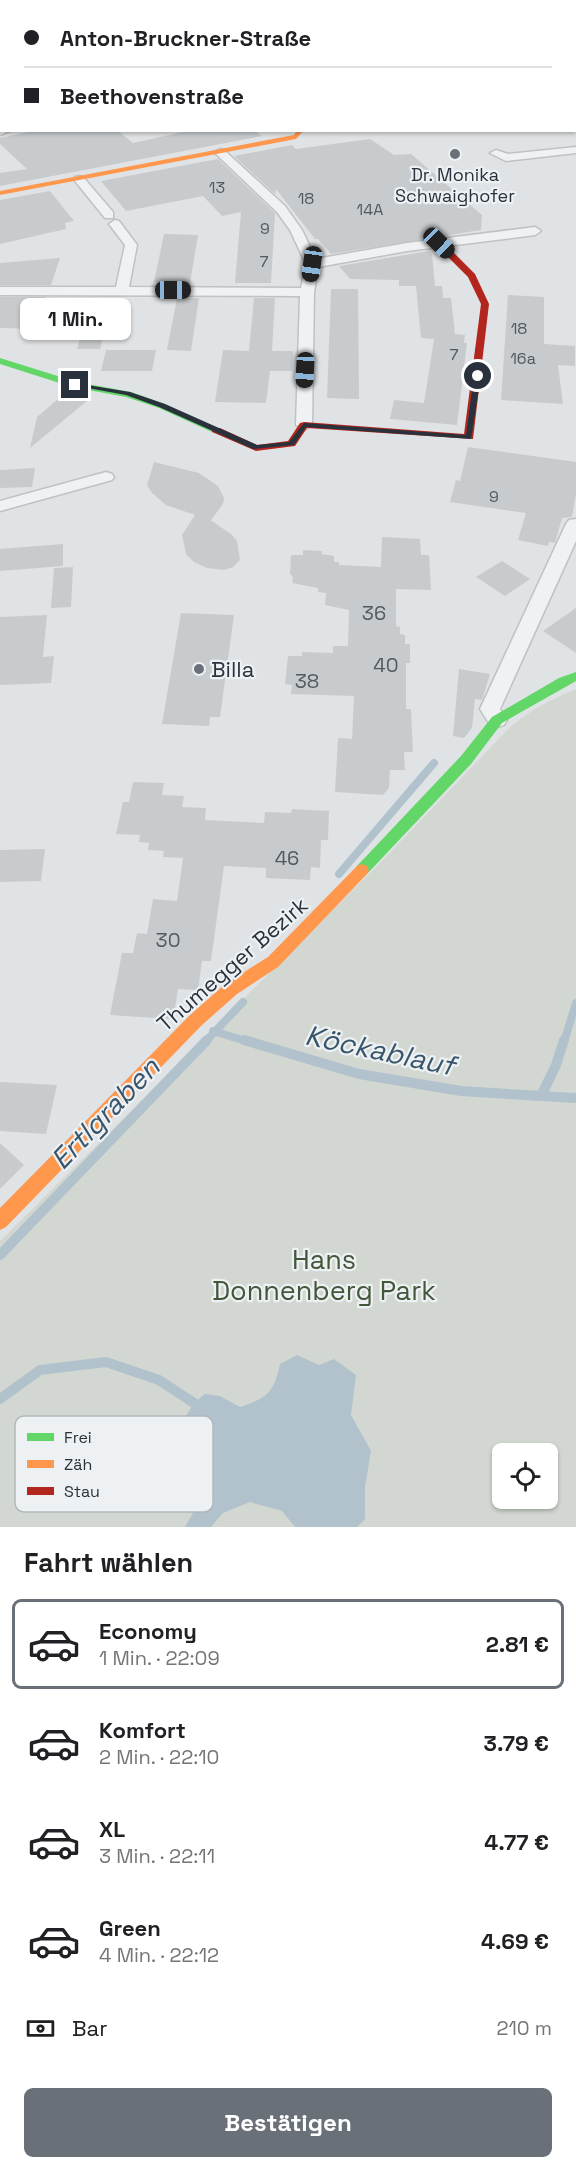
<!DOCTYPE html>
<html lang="de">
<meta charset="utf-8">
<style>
:root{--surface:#fff;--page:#f2f2f2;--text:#202124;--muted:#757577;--line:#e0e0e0;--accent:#697077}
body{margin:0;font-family:"Space Grotesk",sans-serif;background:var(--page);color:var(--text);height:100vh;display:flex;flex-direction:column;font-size:22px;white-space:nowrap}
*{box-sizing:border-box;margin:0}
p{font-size:20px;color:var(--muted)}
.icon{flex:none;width:33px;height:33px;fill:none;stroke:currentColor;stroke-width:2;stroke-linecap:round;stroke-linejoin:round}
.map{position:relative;height:1527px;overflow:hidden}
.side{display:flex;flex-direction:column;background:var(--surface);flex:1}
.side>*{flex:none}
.top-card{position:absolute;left:0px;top:0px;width:576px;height:132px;box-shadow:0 2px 4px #0004;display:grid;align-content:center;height:132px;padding:0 24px;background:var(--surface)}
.controls{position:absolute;left:492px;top:1443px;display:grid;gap:12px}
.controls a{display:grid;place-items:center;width:66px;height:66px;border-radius:9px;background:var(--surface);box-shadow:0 2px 4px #0004;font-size:30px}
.end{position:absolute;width:27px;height:27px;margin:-14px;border:8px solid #29323c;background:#fff;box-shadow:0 0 0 3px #fff}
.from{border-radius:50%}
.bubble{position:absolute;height:42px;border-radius:9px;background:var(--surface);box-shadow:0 2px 4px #0004;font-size:20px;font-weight:700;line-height:42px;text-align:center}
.car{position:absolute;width:18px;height:36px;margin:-18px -9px;border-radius:8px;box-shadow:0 0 4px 2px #0007;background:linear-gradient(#222 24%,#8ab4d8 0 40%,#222 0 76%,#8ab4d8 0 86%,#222 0)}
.top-card b{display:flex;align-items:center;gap:21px;height:57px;font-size:22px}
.top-card b+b{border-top:2px solid var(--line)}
.top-card i{width:15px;height:15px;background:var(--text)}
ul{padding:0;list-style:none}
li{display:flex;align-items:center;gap:18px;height:90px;margin:0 12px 9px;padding:0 12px;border:3px solid transparent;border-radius:9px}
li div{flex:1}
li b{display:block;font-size:22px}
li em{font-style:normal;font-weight:700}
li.on{border-color:var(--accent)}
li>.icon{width:54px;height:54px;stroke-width:1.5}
h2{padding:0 24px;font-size:27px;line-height:72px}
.pay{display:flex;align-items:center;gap:15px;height:66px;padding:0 24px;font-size:22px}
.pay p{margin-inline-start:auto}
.button{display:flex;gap:12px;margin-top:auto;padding:12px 24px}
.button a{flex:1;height:69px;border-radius:9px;background:var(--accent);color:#fff;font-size:24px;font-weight:700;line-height:69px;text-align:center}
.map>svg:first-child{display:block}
.green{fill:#d2d8d1;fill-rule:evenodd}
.water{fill:#b1c2cd}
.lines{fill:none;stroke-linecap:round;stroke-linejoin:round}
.stream-far1{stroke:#b1c2cd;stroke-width:8}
.stream{stroke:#b1c2cd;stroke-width:10}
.building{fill:#c8cbcd}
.street-casing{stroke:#bfc1c3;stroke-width:3}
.street{fill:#eff1f2;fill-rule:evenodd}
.fast{fill:#63d668;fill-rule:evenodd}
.slow{fill:#ff974d;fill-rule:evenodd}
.jam{fill:#b3261e;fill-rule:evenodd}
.route{fill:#29323c}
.poi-dot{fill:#697077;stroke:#eef1f4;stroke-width:2}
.labels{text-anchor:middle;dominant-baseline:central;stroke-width:4.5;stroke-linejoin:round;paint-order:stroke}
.far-number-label{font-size:16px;fill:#525961}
.far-poi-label{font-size:18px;fill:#29323c;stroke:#eef1f4}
.number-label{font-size:20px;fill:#525961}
.poi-label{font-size:22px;fill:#29323c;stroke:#eef1f4;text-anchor:start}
.street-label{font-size:22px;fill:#29323c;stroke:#eef1f4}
.near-park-label{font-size:27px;fill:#425638;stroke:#eef1f4}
.near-water-label{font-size:28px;font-style:italic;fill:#38566b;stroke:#eef1f4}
.key{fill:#eef1f4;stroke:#b3b8bd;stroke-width:1.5}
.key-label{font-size:16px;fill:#29323c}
</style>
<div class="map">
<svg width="576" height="1527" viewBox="0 0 576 1527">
<rect width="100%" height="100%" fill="#e0e3e5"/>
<path class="green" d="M576 689V1527H0V1241L377 866 508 729C529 710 550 700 576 689ZM502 1454H548V1498H502Z"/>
<path class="water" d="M297 1355 319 1365 334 1359 356 1375 351 1415 371 1451 365 1487V1519L357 1527H295L282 1511 250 1502 223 1513 211 1527H185C199 1503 218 1471 206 1444 202 1436 188 1428 182 1422L194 1403 205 1394 220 1396 240 1407C267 1398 274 1393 280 1364Z"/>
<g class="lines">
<path class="stream-far1" d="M339 874 434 763
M213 1031 249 1042
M205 1042 243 1002
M564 1042 576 1003"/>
<path class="stream" d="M244 1040 359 1074 461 1091 541 1096 556 1065 564 1040
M541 1096 576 1098
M0 1255 207 1040
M0 1399 40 1370 106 1362 159 1380 194 1403"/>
</g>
<path class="building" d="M37 130H117L133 143 192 130H254L262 136 0 186V173L27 169 0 144V138Z
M370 139 394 155 411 154 482 215 481 230 331 254 318 239H315L276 189 275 194 234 156 292 145 296 149Z
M218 159 275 213 271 283H235L241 212 222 216 203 196 126 211 101 181Z
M50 191 74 221 65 223 66 229 0 244V200Z
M164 234 198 235 190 283 154 282Z
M429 251 432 254 435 286H442L443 298H451L455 334 465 335 464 343H467L457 425 390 419 394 400 424 403 434 339 421 338 416 286H399V280L350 279 339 266Z
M60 258 51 285H0V263Z
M331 289H358L359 399 327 398Z
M508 295 544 297V344L575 346V366L558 365 563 404 501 400Z
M0 297H46L35 329 0 328Z
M91 298H112L100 349H77Z
M177 298H199L191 351 167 350Z
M254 298H275L272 351H293L292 371H270L266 403 215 402 223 350 249 351Z
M106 350H156L152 371H101Z
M64 394 87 401 30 448 37 417Z
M468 447 576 462V494L572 517 562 518 555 543 549 542 548 546 518 540 526 513 450 502 456 480 460 481Z
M154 462 199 473 218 486 224 498 223 504 211 520 209 519 231 534 237 541 240 560 233 567 224 570 207 568 194 562 186 554 182 535 195 515 166 505 152 493 147 485Z
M35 468 32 487 0 488V470Z
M382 537 420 539 421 555H429L431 590 396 589V626L400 627V634L405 635V644H410V663H406V709H411L413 752H404L405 770H390L389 788 383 795 335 792 338 738 352 739 354 696 291 694 292 685 285 684 288 656H302V652L333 653V646H348L349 610 325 605 326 593 318 592V588L292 583 293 577 290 574 291 555H303V550L322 551V554L334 556V562H339V565L381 567Z
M63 544V566L0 571V549Z
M502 561 530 579 505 596 476 577Z
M73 567 71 607 51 608 54 568Z
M576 608V653L543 631Z
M181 613 234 615 220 717H210L209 726 162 724Z
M47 615 43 657 54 656 51 683 0 685V617Z
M459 669 490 674 482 700 475 699 472 728 464 738 453 736Z
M133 782 164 783 162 795 184 796 182 807 206 808 205 820 264 823 265 812 291 813 292 809 329 811 328 840H321L320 868 311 867 310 880 266 878V868L224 866 211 961H202L198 990 178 989 174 1015 170 1019 110 1015 122 953H133L137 933 147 934 153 899 177 901 183 858 163 857 164 851 148 850 149 843 139 842 140 835 116 834 123 802H129Z
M45 849 41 881 0 882V850Z
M0 1082 57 1085 46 1134 0 1131Z
M0 1143 24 1165 0 1189Z"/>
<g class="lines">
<defs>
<path id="street" d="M73 0H81L72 2Z
M252 0H262L263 2H253Z
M406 0H440L441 2H406Z
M561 0H573L574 2H562Z
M574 48H576V54H574Z
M0 75H2V81H0Z
M2 128V130H12L0 135Z
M576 147V153L506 161 490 153 496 150 508 154Z
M220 149 224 150 285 206 302 230 316 259 407 243 535 227 541 231 535 235 407 251 318 267 314 292 312 425 304 430 296 425 300 296 0 295V287H116L125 245 109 224 115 220 119 221 137 245 129 287 301 288 306 264 290 230 277 212 216 154 214 152Z
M79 176 83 177 113 212V218H105L75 181V177Z
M106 472 112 474 114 477 112 480 0 511V501Z
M576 519V541L500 709 507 720 504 725 497 727 490 725 480 709 566 524 569 520Z"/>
</defs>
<use href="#street" class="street-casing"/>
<use href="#street" class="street"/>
<path class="fast" d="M0 35H2V39H0Z
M0 358 77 382 131 392 165 404 221 430 216 433 212 432 159 408 126 397 72 387 0 364Z
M576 672V681L502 723 471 764 367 874 362 876 357 874 355 870 357 866 461 756 492 717 559 678Z"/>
<path class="slow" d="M185 0H196L182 2Z
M297 130H304L296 139 0 195V191L294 135Z
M362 864 367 866 369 870 367 874 278 967 237 994 202 1025 6 1227 0 1230V1208L190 1015 225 984 268 957 357 866Z"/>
<path class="jam" d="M436 241H442L475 274 489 304 473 439 307 428 295 446 256 451 212 432V428H220L257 445 288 441 300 423 304 422 464 434 481 304 468 277 436 245Z"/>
</g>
<path class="route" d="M478 374 481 376 471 439 306 427 294 445 253 449 159 407 126 395 71 385 75 383 130 392 165 404 257 445 289 442 304 423 466 435 474 376Z"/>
<g class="poi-dot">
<circle cx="455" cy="154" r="6"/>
<circle cx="199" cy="669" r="6"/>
</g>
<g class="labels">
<g class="far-number-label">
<text x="217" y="187">13</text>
<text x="306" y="198">18</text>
<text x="370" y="209">14A</text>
<text x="265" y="228">9</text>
<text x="264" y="261">7</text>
<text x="519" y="328">18</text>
<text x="454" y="354">7</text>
<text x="523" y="358">16a</text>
<text x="494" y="496">9</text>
</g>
<g class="far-poi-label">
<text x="455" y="174">Dr. Monika<tspan x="455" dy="21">Schwaighofer</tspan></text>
</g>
<g class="number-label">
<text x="374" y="613">36</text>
<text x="386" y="665">40</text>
<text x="307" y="681">38</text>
<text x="287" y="858">46</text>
<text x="168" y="940">30</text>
</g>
<g class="poi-label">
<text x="211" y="669">Billa</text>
</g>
<g class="street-label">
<text transform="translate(232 964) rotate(-41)">Thumegger Bezirk</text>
</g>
<g class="near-park-label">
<text x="324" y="1259">Hans<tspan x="324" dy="31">Donnenberg Park</tspan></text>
</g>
<g class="near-water-label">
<text transform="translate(380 1050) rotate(12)">Köckablauf</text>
<text transform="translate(105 1113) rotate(-46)">Ertlgraben</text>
</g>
</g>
<rect x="15" y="1416" width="198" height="96" rx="9" class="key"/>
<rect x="27" y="1433" width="27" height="8" fill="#63d668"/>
<rect x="27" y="1460" width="27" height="8" fill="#ff974d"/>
<rect x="27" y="1487" width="27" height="8" fill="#b3261e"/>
<g class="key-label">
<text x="64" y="1443">Frei</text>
<text x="64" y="1470">Zäh</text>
<text x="64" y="1497">Stau</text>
</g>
</svg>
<div class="controls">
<a><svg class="icon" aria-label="locate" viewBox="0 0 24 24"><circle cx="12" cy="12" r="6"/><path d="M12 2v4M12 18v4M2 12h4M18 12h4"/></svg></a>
</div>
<i class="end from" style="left:478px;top:376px"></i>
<i class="end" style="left:75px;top:385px"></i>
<div class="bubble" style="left:20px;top:298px;width:111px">1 Min.</div>
<i class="car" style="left:439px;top:243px;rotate:134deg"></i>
<i class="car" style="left:312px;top:264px;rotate:188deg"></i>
<i class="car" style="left:173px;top:290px;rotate:90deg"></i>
<i class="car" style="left:305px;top:370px;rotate:183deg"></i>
<div class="top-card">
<b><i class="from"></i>Anton-Bruckner-Straße</b>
<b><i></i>Beethovenstraße</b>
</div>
</div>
<section class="side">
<h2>Fahrt wählen</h2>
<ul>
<li class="on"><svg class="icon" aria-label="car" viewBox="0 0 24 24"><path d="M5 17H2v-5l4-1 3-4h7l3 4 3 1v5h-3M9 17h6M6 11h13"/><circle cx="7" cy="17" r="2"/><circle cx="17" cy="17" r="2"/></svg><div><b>Economy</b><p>1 Min. · 22:09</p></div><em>2.81 €</em></li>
<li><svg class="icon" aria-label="car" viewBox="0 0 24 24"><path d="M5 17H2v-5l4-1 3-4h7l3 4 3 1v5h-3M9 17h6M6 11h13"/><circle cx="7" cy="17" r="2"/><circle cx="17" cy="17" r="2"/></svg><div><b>Komfort</b><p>2 Min. · 22:10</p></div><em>3.79 €</em></li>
<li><svg class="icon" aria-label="car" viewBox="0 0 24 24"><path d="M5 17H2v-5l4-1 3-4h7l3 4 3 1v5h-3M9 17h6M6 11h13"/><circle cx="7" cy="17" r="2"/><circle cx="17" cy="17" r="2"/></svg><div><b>XL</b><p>3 Min. · 22:11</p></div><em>4.77 €</em></li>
<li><svg class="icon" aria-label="car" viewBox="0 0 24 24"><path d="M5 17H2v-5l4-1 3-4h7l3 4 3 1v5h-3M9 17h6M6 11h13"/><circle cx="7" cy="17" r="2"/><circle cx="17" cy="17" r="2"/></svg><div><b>Green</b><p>4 Min. · 22:12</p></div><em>4.69 €</em></li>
</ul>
<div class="pay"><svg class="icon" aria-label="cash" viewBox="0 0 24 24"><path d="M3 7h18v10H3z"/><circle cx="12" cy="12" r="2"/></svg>Bar<p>210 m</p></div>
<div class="button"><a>Bestätigen</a></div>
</section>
